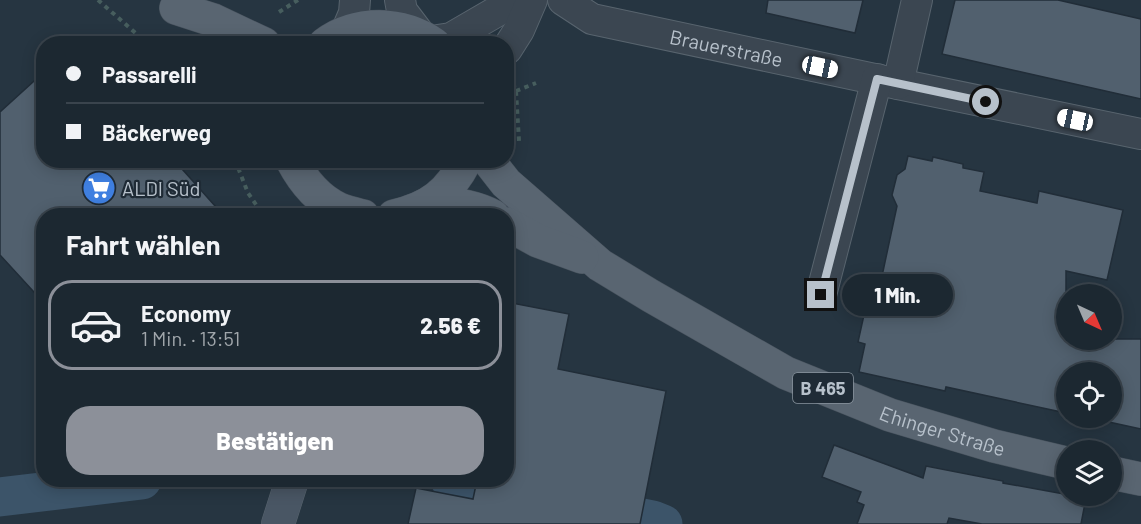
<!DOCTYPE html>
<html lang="de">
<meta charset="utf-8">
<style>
:root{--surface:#1c2831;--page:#253039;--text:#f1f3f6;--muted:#a0a6ab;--line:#3a444d;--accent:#8c9099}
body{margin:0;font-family:Barlow,sans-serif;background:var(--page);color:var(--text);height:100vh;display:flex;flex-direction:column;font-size:22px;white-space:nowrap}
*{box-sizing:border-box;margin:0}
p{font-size:20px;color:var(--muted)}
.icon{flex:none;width:33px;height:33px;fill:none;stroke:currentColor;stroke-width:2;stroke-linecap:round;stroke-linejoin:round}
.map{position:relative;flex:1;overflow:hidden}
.sheet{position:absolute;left:36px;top:208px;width:478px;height:279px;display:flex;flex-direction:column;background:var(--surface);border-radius:24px;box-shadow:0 3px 15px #0003,0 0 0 2px var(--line)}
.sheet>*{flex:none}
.banner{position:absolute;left:36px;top:36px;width:478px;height:132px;border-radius:24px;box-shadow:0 3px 15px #0003,0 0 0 2px var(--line);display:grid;align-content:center;height:132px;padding:0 30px;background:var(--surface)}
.needle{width:39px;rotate:136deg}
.fabs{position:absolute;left:1056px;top:284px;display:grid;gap:12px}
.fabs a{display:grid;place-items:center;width:66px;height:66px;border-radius:50%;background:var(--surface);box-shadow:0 3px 15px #0003,0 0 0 2px var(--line);font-size:30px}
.end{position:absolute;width:27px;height:27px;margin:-14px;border:8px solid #b7c1cb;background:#111;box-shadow:0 0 0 3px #111}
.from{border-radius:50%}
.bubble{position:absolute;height:42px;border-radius:21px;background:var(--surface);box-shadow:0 3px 15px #0003,0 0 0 2px var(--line);font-size:20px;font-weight:800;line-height:42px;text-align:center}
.car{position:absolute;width:18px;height:36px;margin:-18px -9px;border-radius:8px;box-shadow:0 0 4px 2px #0007;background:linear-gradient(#fff 24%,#345 0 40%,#fff 0 76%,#345 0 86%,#fff 0)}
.banner b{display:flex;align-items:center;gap:21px;height:57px;font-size:22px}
.banner b+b{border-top:2px solid var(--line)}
.banner i{width:15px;height:15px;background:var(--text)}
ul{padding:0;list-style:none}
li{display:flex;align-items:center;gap:18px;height:90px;margin:0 12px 9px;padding:0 18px;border:3px solid transparent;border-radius:24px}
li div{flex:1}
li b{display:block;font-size:22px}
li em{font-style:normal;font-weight:800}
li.active{border-color:var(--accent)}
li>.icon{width:54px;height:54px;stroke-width:1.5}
h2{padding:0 30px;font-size:27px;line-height:72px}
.primary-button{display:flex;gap:12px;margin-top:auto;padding:12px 30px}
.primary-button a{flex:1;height:69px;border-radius:24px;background:var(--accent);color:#fff;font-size:24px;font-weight:800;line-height:69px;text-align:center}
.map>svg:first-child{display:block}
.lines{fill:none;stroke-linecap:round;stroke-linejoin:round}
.canal{stroke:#3c5469;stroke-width:39}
.building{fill:#51606e;stroke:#212d38;stroke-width:1.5}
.minor-casing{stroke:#58646e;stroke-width:32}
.secondary-casing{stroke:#58646e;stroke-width:34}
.primary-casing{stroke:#47525d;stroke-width:34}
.path{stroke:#475e5e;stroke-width:4;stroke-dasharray:4.5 4.5;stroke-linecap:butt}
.minor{stroke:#3b4651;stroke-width:30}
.secondary{stroke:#495664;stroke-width:33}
.primary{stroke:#596571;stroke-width:33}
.route{stroke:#b7c1cb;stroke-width:8}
.labels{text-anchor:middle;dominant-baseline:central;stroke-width:4.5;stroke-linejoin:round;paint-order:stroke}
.shield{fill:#1f2b36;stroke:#89949e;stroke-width:1.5}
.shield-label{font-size:18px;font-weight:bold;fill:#b7c1cb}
.street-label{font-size:20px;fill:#b7c1cb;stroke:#1f2b36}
.poi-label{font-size:20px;fill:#b7c1cb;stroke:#1f2b36;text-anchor:start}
</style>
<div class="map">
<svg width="1141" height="524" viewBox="0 0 1141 524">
<rect width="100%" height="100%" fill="#263541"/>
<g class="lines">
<path class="canal" d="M450 480 528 495
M0 497 142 480
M588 507 653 520 663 524"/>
</g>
<path class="building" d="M768 0H863L855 33 766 13Z
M955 0H1058L1141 19V99L942 54Z
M44 72V160H174L224 216H44V303L0 255V112Z
M908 156 932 161 933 157 963 164V168L984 172 980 191 1037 203 1039 191 1123 210 1107 280 1066 271V339H1141V429L1086 417H1112V372H1066V413L946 387 945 391 859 372 865 344 858 342 873 274 882 276 897 206 892 195 897 175 905 169Z
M507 302 569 314 558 369 666 391 640 524H408L416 488 473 499 477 480H507Z
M834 445 923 478 926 466 1003 481V483L1086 498 1081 524H982L949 518 947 524H857L864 505 857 502 861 492 822 477Z"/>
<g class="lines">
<defs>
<g id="minor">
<path d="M400 0 402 11 421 36"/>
<path id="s1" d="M563 0 592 19 898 84 1141 134"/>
<path d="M346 32 354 13 355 0"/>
<path d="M431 41 451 38 501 9 522 0"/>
<path d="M507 49 519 30 532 0"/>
<path d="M898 84 917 0"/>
<path d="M821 295 877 79"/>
</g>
<path id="secondary" d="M278 524 292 480"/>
<g id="primary">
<path d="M176 8 213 20 264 44"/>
<path d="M325 44C357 20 402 22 434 44"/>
<path d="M292 160C303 181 317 199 339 209 346 212 355 214 363 216"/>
<path id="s2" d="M488 160 506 183 600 265 651 296 786 373 890 415 994 446 1066 463"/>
<path d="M432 202C453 203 474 206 493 216"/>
<path d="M394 216C430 208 449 193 466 160"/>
<path d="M507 224 538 241 582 257"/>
<path d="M1112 473 1141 479"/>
</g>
</defs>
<use href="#minor" class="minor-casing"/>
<use href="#secondary" class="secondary-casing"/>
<use href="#primary" class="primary-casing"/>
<path class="path" d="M98 0 148 44
M279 12 298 0
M513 83 516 91 519 141
M516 91 536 83
M235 160 248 193 264 216"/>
<use href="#minor" class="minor"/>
<use href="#secondary" class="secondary"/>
<use href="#primary" class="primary"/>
</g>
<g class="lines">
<path class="route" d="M821 295 877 79 986 102"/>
</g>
<defs>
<symbol id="supermarket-disc" viewBox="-11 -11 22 22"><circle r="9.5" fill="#3f7fe0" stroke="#1f2b36"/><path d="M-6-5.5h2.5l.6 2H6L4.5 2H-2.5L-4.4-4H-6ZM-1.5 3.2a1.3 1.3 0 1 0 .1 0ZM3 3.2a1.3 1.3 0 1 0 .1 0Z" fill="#fff"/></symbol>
</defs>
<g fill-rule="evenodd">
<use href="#supermarket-disc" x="80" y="169" width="38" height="38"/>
</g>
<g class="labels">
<rect class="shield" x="793" y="373" width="60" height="30" rx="4.5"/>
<g class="shield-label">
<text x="823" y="388">B 465</text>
</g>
<g class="street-label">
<text stroke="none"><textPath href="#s1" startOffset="172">Brauerstraße</textPath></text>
<text stroke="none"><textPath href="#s2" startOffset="536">Ehinger Straße</textPath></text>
</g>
<g class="poi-label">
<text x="122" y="188">ALDI Süd</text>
</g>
</g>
</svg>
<div class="fabs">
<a><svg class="needle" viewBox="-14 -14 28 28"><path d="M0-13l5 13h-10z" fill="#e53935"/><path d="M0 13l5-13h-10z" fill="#a0a6ab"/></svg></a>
<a><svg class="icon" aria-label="locate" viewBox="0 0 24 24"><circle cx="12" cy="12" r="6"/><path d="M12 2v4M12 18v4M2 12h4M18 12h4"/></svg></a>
<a><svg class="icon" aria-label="layers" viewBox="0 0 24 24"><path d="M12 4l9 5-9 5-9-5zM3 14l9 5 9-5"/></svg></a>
</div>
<i class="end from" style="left:986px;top:102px"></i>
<i class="end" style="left:821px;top:295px"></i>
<div class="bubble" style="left:842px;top:274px;width:111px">1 Min.</div>
<i class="car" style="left:820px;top:67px;rotate:102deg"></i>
<i class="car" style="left:1075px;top:120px;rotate:282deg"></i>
<div class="banner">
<b><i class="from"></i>Passarelli</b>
<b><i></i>Bäckerweg</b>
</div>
<section class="sheet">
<h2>Fahrt wählen</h2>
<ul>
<li class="active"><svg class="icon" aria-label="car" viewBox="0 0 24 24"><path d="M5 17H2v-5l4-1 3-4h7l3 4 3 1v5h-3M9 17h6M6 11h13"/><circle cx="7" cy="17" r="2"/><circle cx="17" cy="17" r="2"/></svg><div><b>Economy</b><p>1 Min. · 13:51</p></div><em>2.56 €</em></li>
</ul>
<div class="primary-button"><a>Bestätigen</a></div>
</section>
</div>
